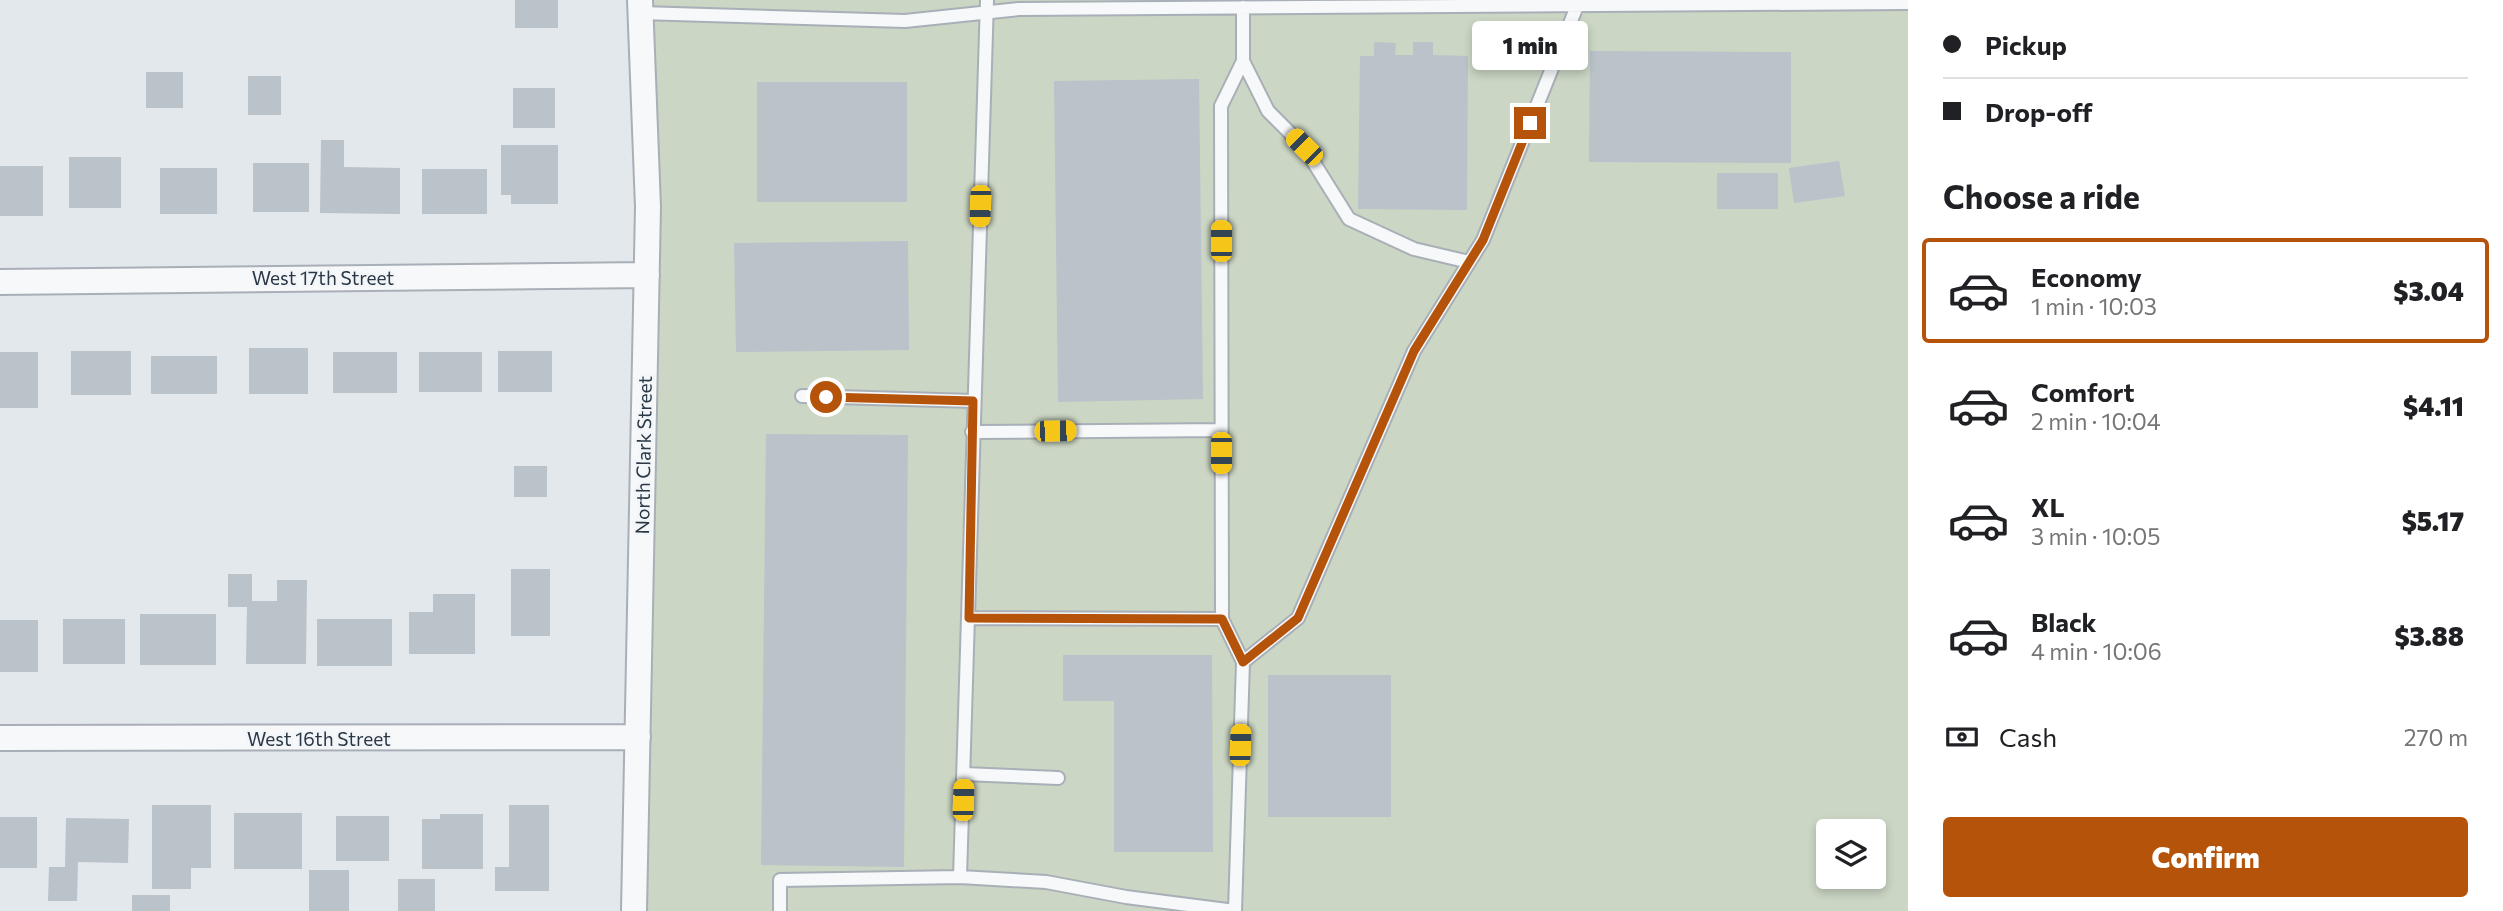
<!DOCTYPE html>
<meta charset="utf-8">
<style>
:root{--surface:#fff;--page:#f6f6f6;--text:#202124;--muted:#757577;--line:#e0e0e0;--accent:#b45309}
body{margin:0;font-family:Commissioner,sans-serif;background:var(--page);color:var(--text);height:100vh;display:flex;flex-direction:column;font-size:26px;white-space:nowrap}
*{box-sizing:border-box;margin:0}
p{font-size:23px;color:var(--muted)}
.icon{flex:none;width:38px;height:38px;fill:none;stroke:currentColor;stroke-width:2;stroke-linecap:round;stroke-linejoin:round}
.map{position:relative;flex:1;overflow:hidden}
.panel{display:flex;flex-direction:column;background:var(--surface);width:595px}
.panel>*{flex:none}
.guide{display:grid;align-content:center;height:154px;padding:0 35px;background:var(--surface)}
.buttons{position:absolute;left:1816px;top:819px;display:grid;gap:14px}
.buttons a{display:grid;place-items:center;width:70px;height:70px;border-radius:7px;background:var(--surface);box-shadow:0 4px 10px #0003;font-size:35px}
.end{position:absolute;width:32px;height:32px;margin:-16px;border:9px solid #b45309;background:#fff;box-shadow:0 0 0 4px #fff}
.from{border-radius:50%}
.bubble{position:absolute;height:49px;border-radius:7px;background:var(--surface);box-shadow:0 4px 10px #0003;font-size:23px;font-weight:800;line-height:49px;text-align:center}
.car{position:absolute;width:21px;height:42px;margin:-21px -10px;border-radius:9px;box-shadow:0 0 5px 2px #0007;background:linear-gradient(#f5c518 24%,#345 0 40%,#f5c518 0 76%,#345 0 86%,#f5c518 0)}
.guide b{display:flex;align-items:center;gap:24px;height:66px;font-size:26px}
.guide b+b{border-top:2px solid var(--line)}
.guide i{width:18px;height:18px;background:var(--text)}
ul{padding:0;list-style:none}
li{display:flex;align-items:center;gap:21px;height:105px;margin:0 14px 10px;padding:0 21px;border:4px solid transparent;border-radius:7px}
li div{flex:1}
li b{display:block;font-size:26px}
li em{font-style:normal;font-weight:800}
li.selected{border-color:var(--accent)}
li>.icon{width:63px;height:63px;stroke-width:1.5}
h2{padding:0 35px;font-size:32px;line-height:84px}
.pay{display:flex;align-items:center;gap:18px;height:77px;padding:0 35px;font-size:26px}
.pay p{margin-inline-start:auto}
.cta{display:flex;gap:14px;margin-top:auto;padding:14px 35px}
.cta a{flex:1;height:80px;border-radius:7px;background:var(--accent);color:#fff;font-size:28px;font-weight:800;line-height:80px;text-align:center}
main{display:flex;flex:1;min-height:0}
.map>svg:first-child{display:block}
.green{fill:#cbd6c4;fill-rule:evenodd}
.building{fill:#bac2ca}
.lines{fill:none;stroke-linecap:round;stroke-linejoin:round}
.lane-casing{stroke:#a8afb7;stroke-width:16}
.street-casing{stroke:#a8afb7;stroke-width:28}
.lane{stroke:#f6f8fa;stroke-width:12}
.street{stroke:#f6f8fa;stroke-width:24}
.route{stroke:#b45309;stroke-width:9}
.labels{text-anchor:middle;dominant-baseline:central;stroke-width:5;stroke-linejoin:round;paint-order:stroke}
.street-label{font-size:19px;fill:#2a3745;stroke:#f3f6f9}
</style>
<main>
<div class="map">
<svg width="1908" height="911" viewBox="0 0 1908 911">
<rect width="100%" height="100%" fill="#e3e8ec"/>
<path class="green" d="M640 0H1908V911H634ZM1829 831H1874V877H1829Z"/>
<path class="building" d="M515 0H558V28H515Z
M1374 42 1396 43 1395 55H1413V42H1433V55L1468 56 1467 210 1358 209 1360 56H1374Z
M1590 51 1791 52V163L1589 162Z
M146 72H183V108H146Z
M248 76H281V115H248Z
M1199 79 1203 399 1058 402 1054 81Z
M757 82H907V202H757Z
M513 88H555V128H513Z
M321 140H344V167L400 168V214L320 213Z
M501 145H558V204H511V195H501Z
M69 157H121V208H69Z
M1839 161 1845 196 1794 203 1789 168Z
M253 163H309V212H253Z
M0 166H43V216H0Z
M160 168H217V214H160Z
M422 169H487V214H422Z
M1717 173H1778V209H1717Z
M908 241 909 350 736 352 734 243Z
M249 348H308V394H249Z
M71 351H131V395H71Z
M498 351H552V392H498Z
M0 352H38V408H0Z
M333 352H397V393H333Z
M419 352H482V392H419Z
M151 356H217V394H151Z
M766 434 908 435 904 867 761 865Z
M514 466H547V497H514Z
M511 569H550V636H511Z
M228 574H252V601H277V580H307L306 664H246L247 607H228Z
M433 594H475V654H409V612H433Z
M140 614H216V665H140Z
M63 619H125V664H63Z
M317 619H392V666H317Z
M0 620H38V672H0Z
M1063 655H1212L1213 852H1114V701H1063Z
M1268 675H1391V817H1268Z
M152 805H211V868H191V889H152Z
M509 805H549V891H495V867H509Z
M234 813H302V869H234Z
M440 814H483V869H422V819H440Z
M336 816H389V861H336Z
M0 817H37V868H0Z
M66 818 129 819 128 863 78 862 77 901H48L49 867H65Z
M309 870H349V911H309Z
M398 879H435V911H398Z
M132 895H170V911H132Z"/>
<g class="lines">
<defs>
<path id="lane" d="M987 0 960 877 1046 882 1126 897 1235 911
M641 13 905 21 1019 9 1908 3
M1243 61 1268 111 1304 147 1349 219 1414 249 1469 262
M802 396 973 401
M972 432 1221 430
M969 618 1222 619 1221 106 1243 61V7
M1222 619 1243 662 1235 911
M1243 662 1298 618 1414 351 1483 240 1577 6
M964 774 1058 778
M780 911V880L960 877"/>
<path id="street" d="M0 282 647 275
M0 738 638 737
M634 911 648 207 640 0"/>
</defs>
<use href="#lane" class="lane-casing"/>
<use href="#street" class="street-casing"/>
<use href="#lane" class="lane"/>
<use href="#street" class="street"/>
</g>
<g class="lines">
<path class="route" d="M826 397 973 401 969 618 1222 619 1243 662 1298 618 1414 351 1483 240 1530 123"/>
</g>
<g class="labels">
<g class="street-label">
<text x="323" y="277">West 17th Street</text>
<text transform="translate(643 455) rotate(-89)">North Clark Street</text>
<text x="319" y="738">West 16th Street</text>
</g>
</g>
</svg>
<div class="buttons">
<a><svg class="icon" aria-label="layers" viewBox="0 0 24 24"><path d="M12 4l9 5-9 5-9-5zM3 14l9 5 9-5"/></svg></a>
</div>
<i class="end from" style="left:826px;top:397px"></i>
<i class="end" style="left:1530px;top:123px"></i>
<div class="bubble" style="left:1472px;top:21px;width:116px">1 min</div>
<i class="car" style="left:1304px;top:147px;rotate:315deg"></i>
<i class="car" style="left:980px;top:206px;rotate:182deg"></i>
<i class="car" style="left:1221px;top:241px;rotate:0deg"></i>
<i class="car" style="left:1055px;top:431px;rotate:89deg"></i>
<i class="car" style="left:1221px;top:453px;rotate:180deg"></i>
<i class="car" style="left:1240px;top:745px;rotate:2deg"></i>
<i class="car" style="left:963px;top:800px;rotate:2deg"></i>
</div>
<section class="panel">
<div class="guide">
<b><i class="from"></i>Pickup</b>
<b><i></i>Drop-off</b>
</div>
<h2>Choose a ride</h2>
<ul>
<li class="selected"><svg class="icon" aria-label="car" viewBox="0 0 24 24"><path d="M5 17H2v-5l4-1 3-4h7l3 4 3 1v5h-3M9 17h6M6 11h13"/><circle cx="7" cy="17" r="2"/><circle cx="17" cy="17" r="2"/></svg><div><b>Economy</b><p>1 min · 10:03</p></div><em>$3.04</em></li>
<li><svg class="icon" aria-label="car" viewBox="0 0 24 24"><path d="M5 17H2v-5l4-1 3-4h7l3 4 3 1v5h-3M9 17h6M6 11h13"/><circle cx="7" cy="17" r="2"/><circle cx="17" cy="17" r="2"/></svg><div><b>Comfort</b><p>2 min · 10:04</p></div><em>$4.11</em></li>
<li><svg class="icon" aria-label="car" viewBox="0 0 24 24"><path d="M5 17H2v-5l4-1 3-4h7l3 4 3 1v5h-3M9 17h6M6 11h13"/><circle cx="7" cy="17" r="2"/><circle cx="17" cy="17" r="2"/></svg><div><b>XL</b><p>3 min · 10:05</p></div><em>$5.17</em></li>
<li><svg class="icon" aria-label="car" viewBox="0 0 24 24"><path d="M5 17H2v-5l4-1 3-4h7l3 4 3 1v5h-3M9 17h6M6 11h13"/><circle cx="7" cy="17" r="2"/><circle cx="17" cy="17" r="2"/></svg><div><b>Black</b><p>4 min · 10:06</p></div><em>$3.88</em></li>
</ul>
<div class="pay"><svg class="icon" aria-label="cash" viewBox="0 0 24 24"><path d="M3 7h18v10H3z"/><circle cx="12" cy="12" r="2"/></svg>Cash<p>270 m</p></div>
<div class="cta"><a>Confirm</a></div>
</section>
</main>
